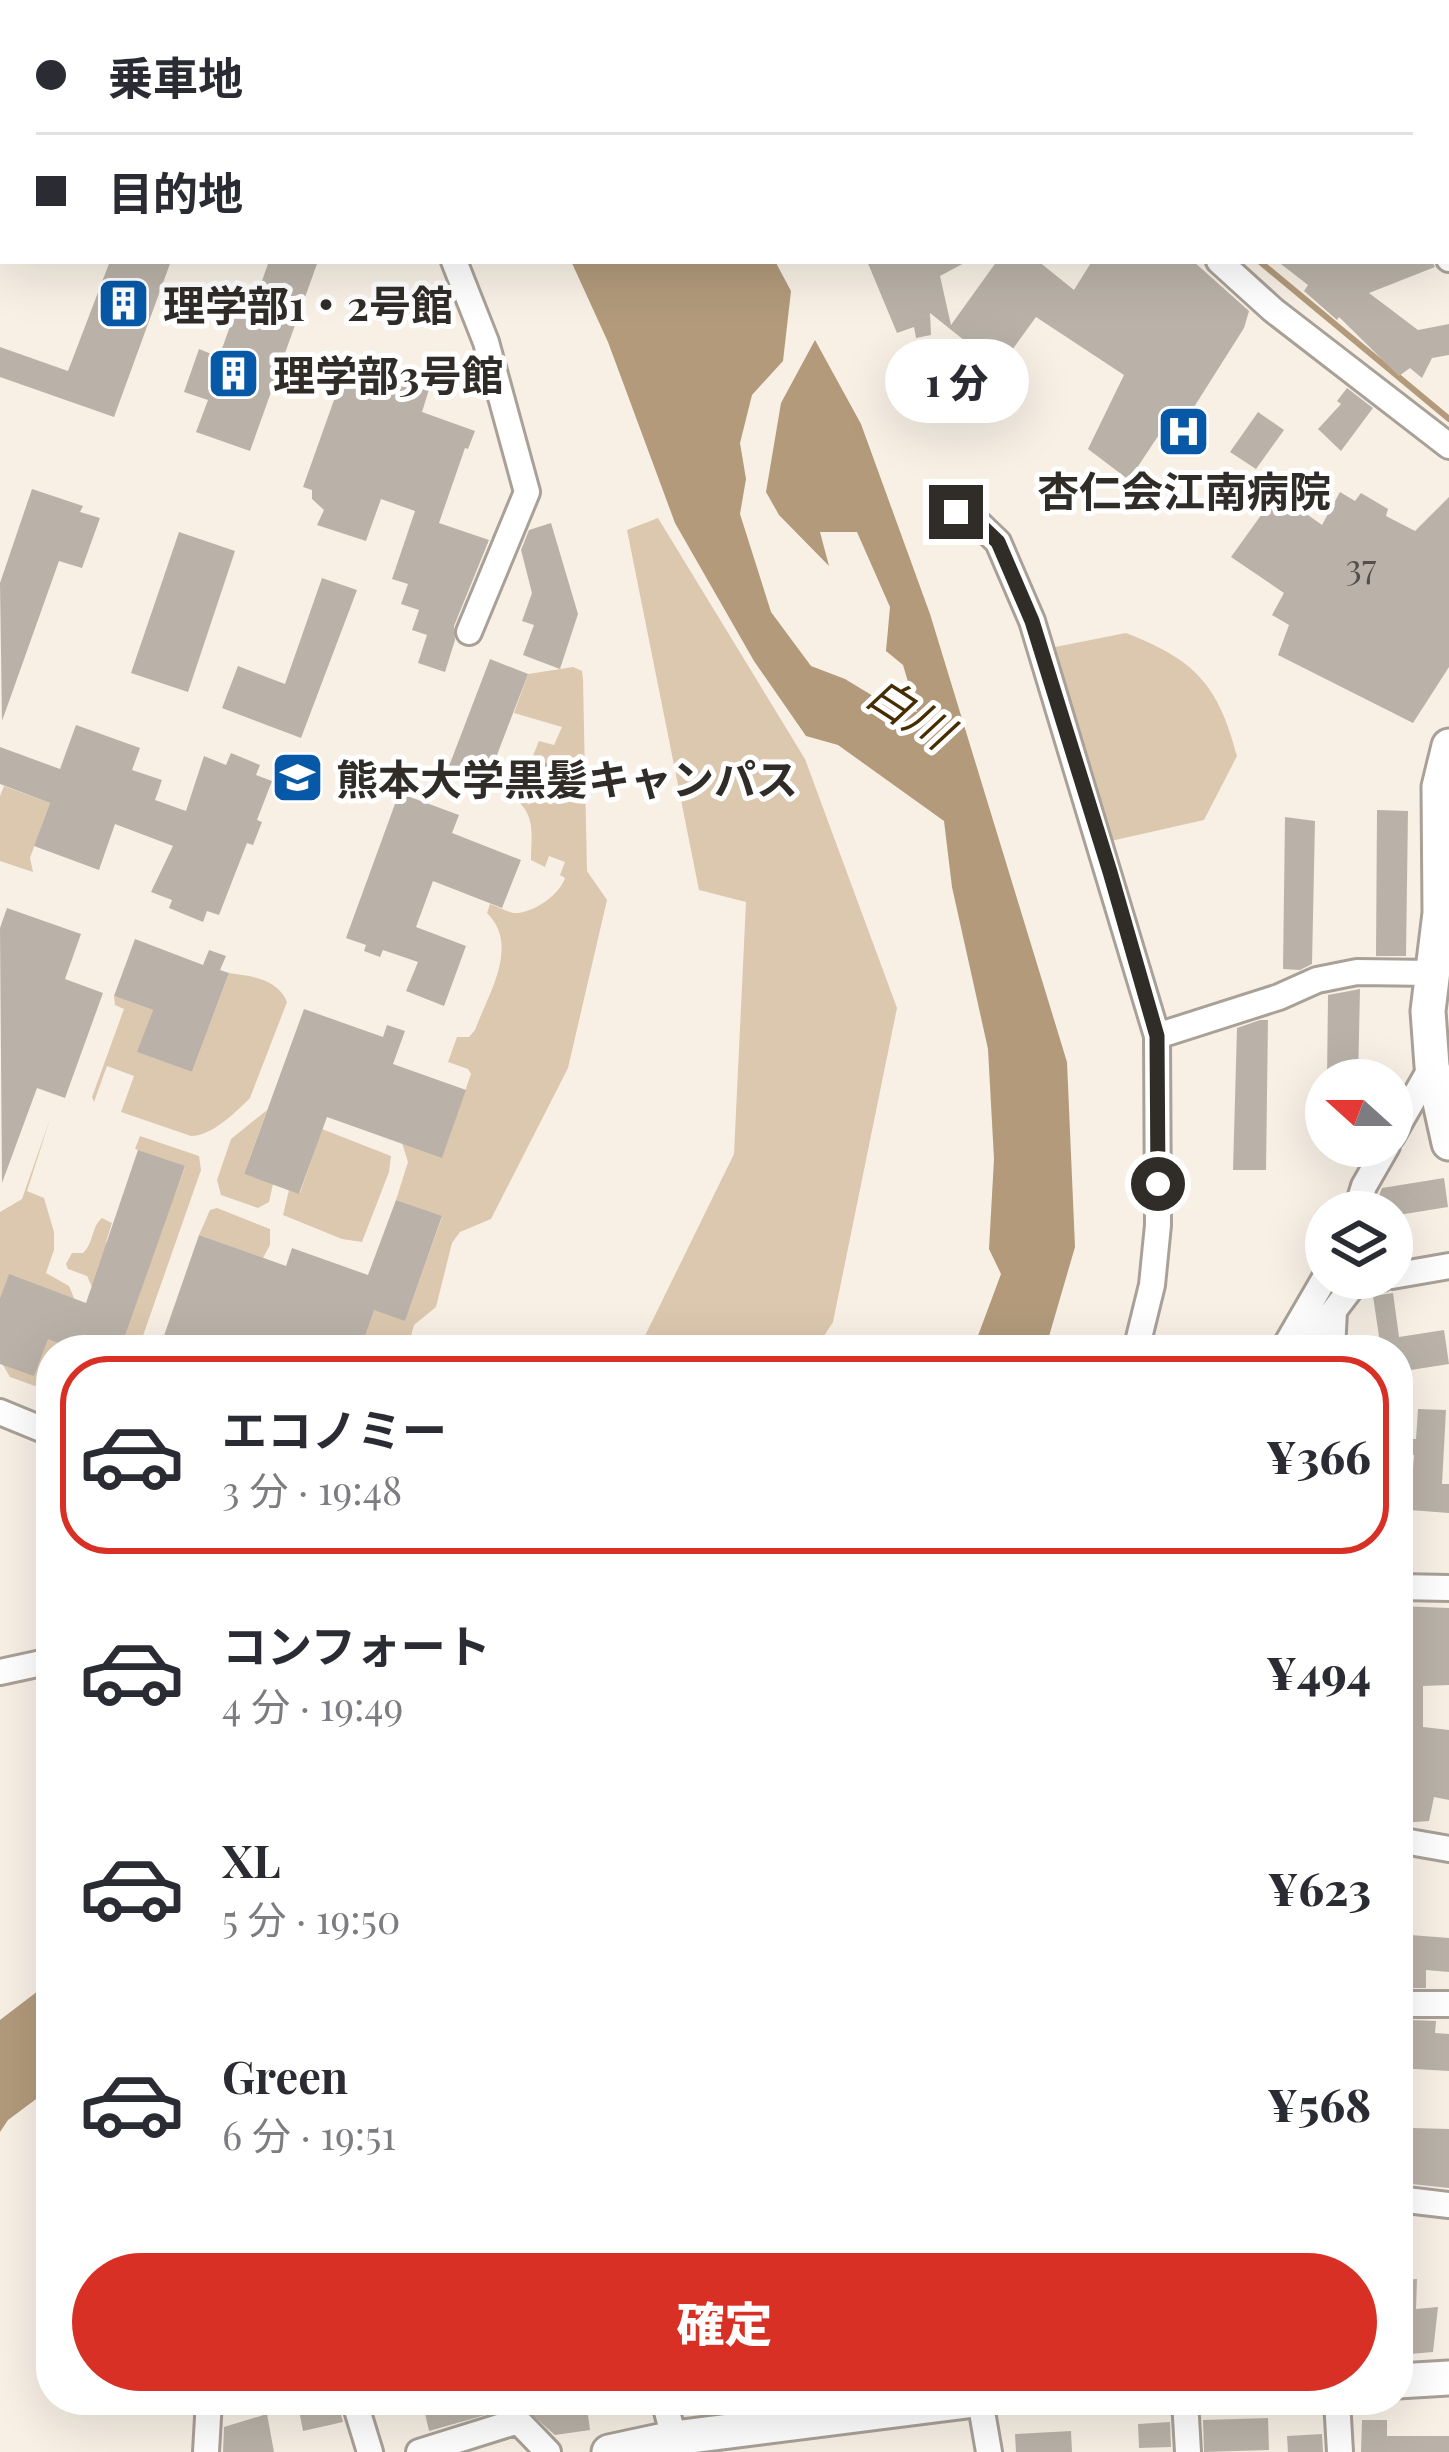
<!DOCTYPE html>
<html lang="ja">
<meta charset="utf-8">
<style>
:root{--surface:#fff;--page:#f7f7f7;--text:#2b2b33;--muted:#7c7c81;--line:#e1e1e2;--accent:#d93025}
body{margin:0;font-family:"Playfair Display","Noto Sans JP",serif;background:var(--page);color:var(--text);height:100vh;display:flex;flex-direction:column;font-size:45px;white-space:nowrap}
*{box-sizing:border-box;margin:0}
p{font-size:39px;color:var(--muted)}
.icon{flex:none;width:66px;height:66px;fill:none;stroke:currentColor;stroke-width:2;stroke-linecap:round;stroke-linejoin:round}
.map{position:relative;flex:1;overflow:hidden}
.drawer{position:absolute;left:36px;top:1335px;width:1377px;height:1080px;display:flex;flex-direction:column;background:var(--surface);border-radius:48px;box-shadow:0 12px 48px #0002}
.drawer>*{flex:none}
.banner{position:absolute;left:0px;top:0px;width:1449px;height:264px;box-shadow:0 12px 48px #0002;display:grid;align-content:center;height:264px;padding:0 36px;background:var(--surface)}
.needle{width:78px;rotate:291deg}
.buttons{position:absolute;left:1305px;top:1059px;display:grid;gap:24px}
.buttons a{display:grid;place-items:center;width:108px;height:108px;border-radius:50%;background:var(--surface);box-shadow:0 12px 48px #0002;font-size:60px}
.end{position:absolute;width:54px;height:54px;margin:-27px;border:15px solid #302d29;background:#fff;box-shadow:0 0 0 6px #fff}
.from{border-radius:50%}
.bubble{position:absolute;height:84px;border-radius:42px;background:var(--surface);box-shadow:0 12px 48px #0002;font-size:39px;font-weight:800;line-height:84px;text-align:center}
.banner b{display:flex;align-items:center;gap:42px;height:114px;font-size:45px}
.banner b+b{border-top:3px solid var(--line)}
.banner i{width:30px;height:30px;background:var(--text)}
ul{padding:21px 0 0;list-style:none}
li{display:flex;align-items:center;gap:36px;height:198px;margin:0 24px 18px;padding:0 12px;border:6px solid transparent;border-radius:48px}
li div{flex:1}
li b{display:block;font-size:45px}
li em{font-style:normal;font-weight:800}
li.selected{border-color:var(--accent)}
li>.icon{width:108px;height:108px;stroke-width:1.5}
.primary-button{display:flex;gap:24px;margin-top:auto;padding:24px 36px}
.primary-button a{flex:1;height:138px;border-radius:72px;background:var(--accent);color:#fff;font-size:48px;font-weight:800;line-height:138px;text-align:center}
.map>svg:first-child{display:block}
.green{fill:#dcc8af}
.water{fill:#b29a7b}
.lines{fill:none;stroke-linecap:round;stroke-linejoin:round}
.stream{stroke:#b29a7b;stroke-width:6}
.building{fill:#bab2a8}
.street-casing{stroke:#a9a197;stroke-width:30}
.secondary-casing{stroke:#a9a197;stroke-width:39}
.street{stroke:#fff;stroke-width:24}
.secondary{stroke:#fff;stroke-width:33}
.route{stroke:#302d29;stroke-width:15}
.labels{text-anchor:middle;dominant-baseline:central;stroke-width:10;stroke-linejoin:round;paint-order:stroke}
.number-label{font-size:36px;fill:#524e49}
.poi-label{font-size:42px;font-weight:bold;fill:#302d29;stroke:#fff;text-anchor:start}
.water-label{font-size:45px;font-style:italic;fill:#462d02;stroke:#fff}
</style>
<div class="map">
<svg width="1449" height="2452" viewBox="0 0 1449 2452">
<rect width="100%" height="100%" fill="#f8f0e5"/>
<path class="green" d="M658 518 805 759 897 1008 833 1322 815 1350H638L734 1154 746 902 699 890 627 530Z
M1126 633C1195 660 1218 684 1237 756L1204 820 1102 843 1045 649Z
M573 667 582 671 583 679 587 871 607 900 568 1068 491 1219 460 1232 452 1243 436 1307 414 1325 411 1336 419 1350H360L365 1335 358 1304 405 1320 442 1217 396 1200 408 1162 402 1143 442 1157 471 1074 468 1069 448 1062 457 1037H469L475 1030C489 992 520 946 487 913L490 904C499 907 509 914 519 913 537 910 559 895 565 878L560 875 565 862 549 856 545 867 531 860C531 837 536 818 518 801L523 783 551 793 560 768 532 758 539 741 554 745 562 727 514 713 528 674Z
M4 786 50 803 30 858 33 872 0 861V796Z
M229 973C252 976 278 979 287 1002L250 1098C236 1112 212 1136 191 1136L121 1112 134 1076 107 1066 94 1102 92 1097 124 1009 115 1005 114 996 153 1010 138 1052 192 1072Z
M267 1110 244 1174 273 1184 269 1202 258 1208 221 1195 217 1180 231 1139Z
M51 1116 27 1191 44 1198 54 1232V1250L46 1273 69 1286 74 1298 56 1350H51C51 1362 49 1381 38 1387L10 1377 3 1365 66 1296 9 1275 0 1298V1212L22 1199Z
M322 1129 391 1156 389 1172 362 1242 342 1239 283 1215 289 1190 300 1193Z
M140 1136 199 1156 201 1170 138 1350H120L148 1269 92 1287 87 1276 68 1269 66 1264 72 1253H83C94 1243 91 1227 102 1218L112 1223 106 1242 151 1258 185 1167 135 1149Z
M217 1208 270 1229V1245L263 1258 199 1235 210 1210Z"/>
<path class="water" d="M571 261H775L791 291 783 361 752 395 740 443 746 479 740 514 771 612 811 666 845 679 888 705 917 712 903 665 886 651 890 607 857 532H820L829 566 779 515 766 492 781 403 815 340 861 424 930 614 1067 1062 1075 1247 1045 1350H963L976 1341 1001 1274 989 1249 994 1159 988 1049 952 887 944 821 838 745 806 736 754 661 675 523 608 342Z
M51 1981V2088L8 2120 0 2132V2020Z"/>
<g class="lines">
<path class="stream" d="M923 0 925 3
M1259 261 1449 419"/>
</g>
<path class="building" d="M110 261H171L114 417 0 377V347L68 371Z
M269 261H318L250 451 196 432 208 400 184 392 199 349 219 357 243 290 257 295Z
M867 261H968L940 276 951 325 997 261H1038L1074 290 1092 261H1193L1249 311 1244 328 1182 426 1170 418 1129 480 1088 449 1124 375 1036 317 999 368 930 313 931 335 916 338 914 327 897 333Z
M1277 261H1432L1435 267 1369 293 1418 330 1449 324V355L1432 358 1422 378 1410 368 1399 376 1339 317 1337 320 1304 291 1308 285Z
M350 355 431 383 422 412 475 431 468 449 465 448 439 523 489 540 454 626 455 640 445 672 418 663 427 635 412 630 419 610 401 604 408 584 392 579 415 511 381 499 366 541 317 525 324 510 312 499V490L303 487Z
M1347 388 1373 408 1341 451 1318 429 1341 404 1337 401Z
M1258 412 1284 430 1256 469 1230 452Z
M32 489 83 506 80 512 100 518 82 568 59 561 2 721 0 583Z
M1340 492 1355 501 1361 493 1388 509 1386 516 1415 531 1449 497V667L1413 723 1278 655 1289 625 1272 615 1284 593 1231 557 1277 493 1322 525Z
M551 523 578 614 560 669 523 655 534 625 522 621 532 593 521 550 529 530Z
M179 532 235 551 188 692 131 673Z
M322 578 357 590 301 738 222 708 238 666 285 684Z
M490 659 528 674 484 789 446 774Z
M76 725 140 748 132 770 162 780 155 800 186 811 204 756 226 765 231 753 260 765 256 775 272 781 257 820 262 822 253 845 247 843 219 915 207 911 203 922 169 908 172 900 151 892 173 846 115 824 99 870 34 846 50 803 0 784V747L60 769Z
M532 758 561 768 552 794 523 783Z
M399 793 459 815 452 833 521 860 502 908 433 881 416 927 466 946 444 1006 406 991 418 962 383 950 380 957 364 951 366 945 346 938Z
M1377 810 1408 811 1406 956H1376Z
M1285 817 1315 821 1312 964 1300 970 1283 969Z
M7 908 81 934 65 979 103 993 65 1098 37 1088 2 1183 0 928Z
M135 939 203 965 209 950 226 956 220 970 229 973 192 1072 137 1052 153 1010 114 996Z
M1360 989 1358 1080H1327L1328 995Z
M304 1009 383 1037 387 1025 405 1031 393 1064 466 1090 442 1158 327 1117 299 1194 244 1174Z
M1260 1020H1268L1266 1170H1233L1237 1028Z
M138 1150 185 1166 120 1350H77L48 1339 34 1376 0 1364V1298L9 1274 86 1303Z
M1444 1178 1448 1207 1392 1216V1212H1378L1376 1203 1382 1188Z
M396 1200 442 1216 405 1321 374 1310 360 1350 327 1343 325 1350H159L199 1235 286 1266 292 1248 368 1275Z
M1393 1293 1399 1337 1444 1330 1449 1364 1398 1372V1350H1381L1373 1296Z
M1418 1409 1446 1410 1442 1484H1449V1513L1410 1510 1414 1455 1398 1454V1439H1416Z
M1398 1606 1449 1608V1685L1423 1686V1727L1449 1730V1800L1434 1797 1429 1821 1402 1823Z
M1398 1934 1449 1938V1972L1426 1970V1988H1398Z
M1410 2020 1436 2021 1435 2033 1449 2034V2071L1398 2068V2034H1409Z
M1413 2128 1449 2129V2188L1402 2183 1403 2165 1409 2166Z
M1417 2279 1416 2309 1438 2307 1433 2352 1398 2355V2280Z
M297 2400H337L343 2422 303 2431Z
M422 2400H586L590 2430 555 2435 521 2405 429 2431Z
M267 2414 274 2452H223L224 2427Z
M1268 2418 1269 2450 1204 2452 1203 2420Z
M1362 2420H1387V2436H1449V2452H1361Z
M1170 2422 1171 2447 1139 2448 1138 2424Z
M1071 2431 1072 2452H1016L1015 2434Z
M1322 2434 1323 2452H1288L1287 2436Z"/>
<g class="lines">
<defs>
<path id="street" d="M256 0 257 3
M908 0 910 3
M1009 0 1010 3
M1210 0 1211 3
M182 3V0
M820 3 823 0
M1446 18H1449
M1446 139 1449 137
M1446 250 1449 259
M454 261 486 342 527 492 469 632
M1219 261 1273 310 1449 446
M956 512 975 520 998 542 1032 621 1157 1036 1158 1225 1152 1285 1136 1350
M1157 1036 1279 997 1317 980 1357 972 1433 973
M1392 1136 1432 1066
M1356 1212 1364 1186 1387 1146
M1392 1276 1449 1266
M1283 1350 1326 1276
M1304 1350 1355 1283 1382 1278
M1332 1350 1334 1311
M0 1412 51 1433
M1398 1587 1449 1588
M0 1672 51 1661
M1398 1840 1449 1849
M1398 2004H1449
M1398 2199 1449 2205
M354 2400 370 2452
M664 2400 677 2450
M980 2400 989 2452
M1185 2400 1188 2452
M1337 2400 1340 2452
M206 2452 209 2400
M419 2452 518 2421 548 2452"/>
<path id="secondary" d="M1449 746 1439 787 1440 913 1428 1011 1432 1066 1449 1143
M1398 2381 1449 2378
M609 2452 674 2438 975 2400"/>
</defs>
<use href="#street" class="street-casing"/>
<use href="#secondary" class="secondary-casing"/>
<use href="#street" class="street"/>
<use href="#secondary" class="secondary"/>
</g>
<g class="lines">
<path class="route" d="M956 512 975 520 998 542 1032 621 1110 872 1157 1036 1158 1184"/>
</g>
<defs>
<symbol id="building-square" viewBox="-11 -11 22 22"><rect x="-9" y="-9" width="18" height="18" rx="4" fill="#0759a7" stroke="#fff"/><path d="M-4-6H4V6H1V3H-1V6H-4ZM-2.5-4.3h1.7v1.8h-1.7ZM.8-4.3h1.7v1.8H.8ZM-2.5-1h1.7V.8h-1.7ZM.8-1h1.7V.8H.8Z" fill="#fff"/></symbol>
<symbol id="hospital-square" viewBox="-11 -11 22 22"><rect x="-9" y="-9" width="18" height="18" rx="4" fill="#0759a7" stroke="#fff"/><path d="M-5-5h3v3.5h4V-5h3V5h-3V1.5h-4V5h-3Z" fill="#fff"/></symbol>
<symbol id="university-square" viewBox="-11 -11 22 22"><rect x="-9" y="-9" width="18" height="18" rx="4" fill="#0759a7" stroke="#fff"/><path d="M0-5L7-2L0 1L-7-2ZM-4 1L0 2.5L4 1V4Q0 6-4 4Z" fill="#fff"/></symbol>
</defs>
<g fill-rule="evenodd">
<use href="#building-square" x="94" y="274" width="59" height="59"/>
<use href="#building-square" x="204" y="344" width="59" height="59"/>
<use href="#hospital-square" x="1154" y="402" width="59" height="59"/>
<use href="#university-square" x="268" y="748" width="59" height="59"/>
</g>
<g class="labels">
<g class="number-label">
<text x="1361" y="565">37</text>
</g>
<g class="poi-label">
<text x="163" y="304">理学部1・2号館</text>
<text x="273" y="374">理学部3号館</text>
<text x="1184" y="490" text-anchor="middle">杏仁会江南病院</text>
<text x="336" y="778">熊本大学黒髪キャンパス</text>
</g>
<g class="water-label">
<text transform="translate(911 710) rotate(33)">白川</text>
</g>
</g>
</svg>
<div class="buttons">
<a><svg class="needle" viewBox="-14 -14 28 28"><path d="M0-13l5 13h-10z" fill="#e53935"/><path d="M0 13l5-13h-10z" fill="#7c7c81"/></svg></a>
<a><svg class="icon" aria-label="layers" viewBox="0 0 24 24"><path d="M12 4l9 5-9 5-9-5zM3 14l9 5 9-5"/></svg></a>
</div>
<i class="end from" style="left:1158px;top:1184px"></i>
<i class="end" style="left:956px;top:512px"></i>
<div class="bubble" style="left:885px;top:339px;width:144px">1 分</div>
<div class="banner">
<b><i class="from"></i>乗車地</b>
<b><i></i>目的地</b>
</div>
<section class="drawer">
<ul>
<li class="selected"><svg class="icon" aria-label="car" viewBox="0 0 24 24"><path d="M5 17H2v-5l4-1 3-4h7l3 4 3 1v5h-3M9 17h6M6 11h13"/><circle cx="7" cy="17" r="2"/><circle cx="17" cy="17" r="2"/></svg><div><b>エコノミー</b><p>3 分 · 19:48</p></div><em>¥366</em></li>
<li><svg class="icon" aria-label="car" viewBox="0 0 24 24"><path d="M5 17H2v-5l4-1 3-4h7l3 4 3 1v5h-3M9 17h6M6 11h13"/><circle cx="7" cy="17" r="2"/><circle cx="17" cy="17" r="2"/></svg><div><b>コンフォート</b><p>4 分 · 19:49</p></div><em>¥494</em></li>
<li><svg class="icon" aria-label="car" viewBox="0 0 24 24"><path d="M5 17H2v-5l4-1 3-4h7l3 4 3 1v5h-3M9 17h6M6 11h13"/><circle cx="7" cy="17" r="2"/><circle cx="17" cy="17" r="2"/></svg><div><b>XL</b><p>5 分 · 19:50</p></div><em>¥623</em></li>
<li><svg class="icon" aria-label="car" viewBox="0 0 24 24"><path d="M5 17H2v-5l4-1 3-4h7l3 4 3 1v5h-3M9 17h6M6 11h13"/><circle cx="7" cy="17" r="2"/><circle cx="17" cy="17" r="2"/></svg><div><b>Green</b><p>6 分 · 19:51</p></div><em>¥568</em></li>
</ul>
<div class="primary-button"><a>確定</a></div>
</section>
</div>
